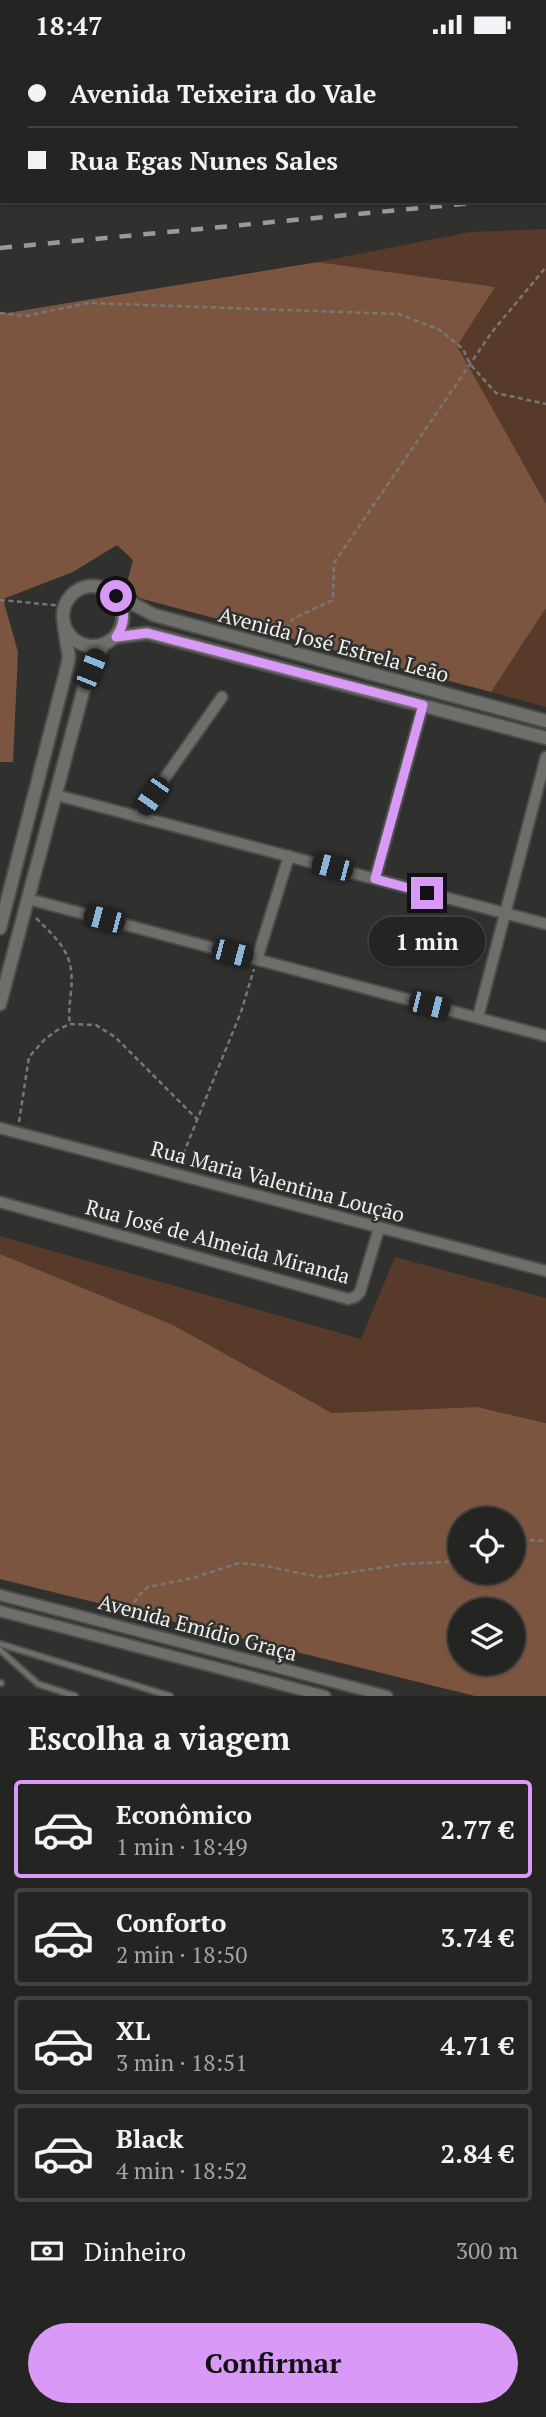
<!DOCTYPE html>
<html lang="pt">
<meta charset="utf-8">
<style>
:root{--surface:#242522;--page:#2c2d2a;--text:#f1f3f6;--muted:#a3a5a5;--line:#414240;--accent:#d99af7}
body{margin:0;font-family:"PT Serif",serif;background:var(--page);color:var(--text);height:100vh;display:flex;flex-direction:column;font-size:26px;white-space:nowrap}
*{box-sizing:border-box;margin:0}
p{font-size:23px;color:var(--muted)}
.icon{flex:none;width:38px;height:38px;fill:none;stroke:currentColor;stroke-width:2;stroke-linecap:round;stroke-linejoin:round}
.map{position:relative;height:1647px;overflow:hidden}
.sheet{display:flex;flex-direction:column;background:var(--surface);flex:1}
.sheet>*{flex:none}
.banner{position:absolute;left:0px;top:0px;width:546px;height:154px;box-shadow:0 2px 5px #0004,0 0 0 2px var(--line);display:grid;align-content:center;height:154px;padding:0 28px;background:var(--surface)}
.buttons{position:absolute;left:448px;top:1458px;display:grid;gap:14px}
.buttons a{display:grid;place-items:center;width:77px;height:77px;border-radius:50%;background:var(--surface);box-shadow:0 2px 5px #0004,0 0 0 2px var(--line);font-size:35px}
.end{position:absolute;width:32px;height:32px;margin:-16px;border:9px solid #d99af7;background:#111;box-shadow:0 0 0 4px #111}
.from{border-radius:50%}
.bubble{position:absolute;height:49px;border-radius:24px;background:var(--surface);box-shadow:0 2px 5px #0004,0 0 0 2px var(--line);font-size:23px;font-weight:600;line-height:49px;text-align:center}
.car{position:absolute;width:21px;height:42px;margin:-21px -10px;border-radius:9px;box-shadow:0 0 5px 2px #0007;background:linear-gradient(#222 24%,#8ab4d8 0 40%,#222 0 76%,#8ab4d8 0 86%,#222 0)}
.banner b{display:flex;align-items:center;gap:24px;height:66px;font-size:26px}
.banner b+b{border-top:2px solid var(--line)}
.banner i{width:18px;height:18px;background:var(--text)}
ul{padding:0;list-style:none}
li{display:flex;align-items:center;gap:21px;height:98px;margin:0 14px 10px;padding:0 14px;border:4px solid var(--line);border-radius:7px}
li div{flex:1}
li b{display:block;font-size:26px}
li em{font-style:normal;font-weight:600}
li.current{border-color:var(--accent)}
li>.icon{width:63px;height:63px;stroke-width:1.5}
h2{padding:0 28px;font-size:32px;line-height:84px}
.pay{display:flex;align-items:center;gap:18px;height:77px;padding:0 28px;font-size:26px}
.pay p{margin-inline-start:auto}
.button{display:flex;gap:14px;margin-top:auto;padding:14px 28px}
.button a{flex:1;height:80px;border-radius:42px;background:var(--accent);color:#111;font-size:28px;font-weight:600;line-height:80px;text-align:center}
.status{display:flex;justify-content:space-between;align-items:center;height:49px;padding:0 35px;background:var(--surface);direction:ltr}
.status svg{height:19px;fill:currentColor}
.map>svg:first-child{display:block}
.green{fill:#573a2a}
.forest{fill:#7c5540;fill-rule:evenodd}
.lines{fill:none;stroke-linecap:round;stroke-linejoin:round}
.service-casing{stroke:#4c4c4a;stroke-width:9}
.minor-casing{stroke:#4c4c4a;stroke-width:14}
.tertiary-casing{stroke:#4c4c4a;stroke-width:16}
.path{stroke:#777875;stroke-width:2.5;stroke-dasharray:5 3.5;stroke-linecap:butt}
.service{stroke:#6e6f6b;stroke-width:5}
.minor{stroke:#6e6f6b;stroke-width:10}
.tertiary{stroke:#6e6f6b;stroke-width:12}
.rail{stroke:#9a9b98;stroke-width:4.5;stroke-dasharray:12 12;stroke-linecap:butt}
.route{stroke:#d99af7;stroke-width:9}
.labels{text-anchor:middle;dominant-baseline:central;stroke-width:5;stroke-linejoin:round;paint-order:stroke}
.street-label{font-size:21px;fill:#efefed;stroke:#30312e}
</style>
<div class="status"><b>18:47</b><svg viewBox="0 0 49 12"><path d="M0 12V9h3v3zM5 12V6h3v6zM10 12V3h3v9zM15 12V0h3v12zM26 1h20v11H26zM47 4h2v5h-2z"/></svg></div>
<div class="map">
<svg width="546" height="1647" viewBox="0 0 546 1647">
<rect width="100%" height="100%" fill="#30312e"/>
<path class="green" d="M546 180V455L456 296 494 238 318 213 470 183Z
M546 559V658L491 643Z
M0 1187 361 1290 395 1208 546 1249V1374L477 1358 332 1364 173 1276 0 1205Z"/>
<path class="forest" d="M318 213 495 238 457 297 546 455V559L491 643 139 549 127 534 133 511 117 496 73 523 3 550 18 603 13 713H0V263L7 264Z
M0 1205 173 1276 332 1364 477 1358 546 1374V1647H475L0 1530ZM460 1470H513V1522H460ZM460 1561H513V1614H460Z"/>
<g class="lines">
<defs>
<path id="service" d="M0 1595 170 1647
M0 1601 38 1635 75 1647
M0 1634H1"/>
<path id="minor" d="M56 746 546 875
M138 767 222 648
M375 830 423 656
M28 850 546 987
M257 910 289 807
M478 968 546 708
M0 1079 546 1222
M0 1153 348 1250 355 1248 360 1243 379 1179
M0 1546 387 1647
M0 1562 325 1647"/>
<path id="tertiary" d="M63 567a30 30 0 1 1 60 0a30 30 0 1 1-60 0Z
M116 546 154 566 546 672
M116 588 147 584 546 689
M0 879 65 626 69 609 64 577
M0 955 85 635 96 605 103 597"/>
</defs>
<use href="#service" class="service-casing"/>
<use href="#minor" class="minor-casing"/>
<use href="#tertiary" class="tertiary-casing"/>
<path class="path" d="M0 264 25 267 89 254 399 265 440 281 463 300 470 315 496 344 546 355
M0 551 64 557
M281 587 294 569 333 551 334 514 492 283 546 218
M36 869C60 893 75 905 71 942 70 954 68 964 70 975
M19 1073 29 1008 45 990 59 980 70 975 96 976 115 988 197 1070
M180 1113 241 963 254 920
M513 1493 526 1491 546 1492
M125 1568 139 1546 148 1538 193 1529 239 1514 260 1516 319 1528 404 1515 446 1513 460 1509"/>
<use href="#service" class="service"/>
<use href="#minor" class="minor"/>
<use href="#tertiary" class="tertiary"/>
<path class="rail" d="M544 148 546 147
M0 199 494 152"/>
</g>
<g class="lines">
<path class="route" d="M116 547C126 561 126 573 116 588L147 584 423 656 375 830 427 844"/>
</g>
<g class="labels">
<g class="street-label">
<text transform="translate(334 595) rotate(15)">Avenida José Estrela Leão</text>
<text transform="translate(278 1132) rotate(15)">Rua Maria Valentina Loução</text>
<text transform="translate(218 1192) rotate(15)">Rua José de Almeida Miranda</text>
<text transform="translate(198 1578) rotate(15)">Avenida Emídio Graça</text>
</g>
</g>
</svg>
<div class="buttons">
<a><svg class="icon" aria-label="locate" viewBox="0 0 24 24"><circle cx="12" cy="12" r="6"/><path d="M12 2v4M12 18v4M2 12h4M18 12h4"/></svg></a>
<a><svg class="icon" aria-label="layers" viewBox="0 0 24 24"><path d="M12 4l9 5-9 5-9-5zM3 14l9 5 9-5"/></svg></a>
</div>
<i class="end from" style="left:116px;top:547px"></i>
<i class="end" style="left:427px;top:844px"></i>
<div class="bubble" style="left:369px;top:868px;width:116px">1 min</div>
<i class="car" style="left:91px;top:620px;rotate:22deg"></i>
<i class="car" style="left:152px;top:747px;rotate:215deg"></i>
<i class="car" style="left:332px;top:818px;rotate:285deg"></i>
<i class="car" style="left:104px;top:870px;rotate:285deg"></i>
<i class="car" style="left:232px;top:904px;rotate:105deg"></i>
<i class="car" style="left:429px;top:956px;rotate:104deg"></i>
<div class="banner">
<b><i class="from"></i>Avenida Teixeira do Vale</b>
<b><i></i>Rua Egas Nunes Sales</b>
</div>
</div>
<section class="sheet">
<h2>Escolha a viagem</h2>
<ul>
<li class="current"><svg class="icon" aria-label="car" viewBox="0 0 24 24"><path d="M5 17H2v-5l4-1 3-4h7l3 4 3 1v5h-3M9 17h6M6 11h13"/><circle cx="7" cy="17" r="2"/><circle cx="17" cy="17" r="2"/></svg><div><b>Econômico</b><p>1 min · 18:49</p></div><em>2.77 €</em></li>
<li><svg class="icon" aria-label="car" viewBox="0 0 24 24"><path d="M5 17H2v-5l4-1 3-4h7l3 4 3 1v5h-3M9 17h6M6 11h13"/><circle cx="7" cy="17" r="2"/><circle cx="17" cy="17" r="2"/></svg><div><b>Conforto</b><p>2 min · 18:50</p></div><em>3.74 €</em></li>
<li><svg class="icon" aria-label="car" viewBox="0 0 24 24"><path d="M5 17H2v-5l4-1 3-4h7l3 4 3 1v5h-3M9 17h6M6 11h13"/><circle cx="7" cy="17" r="2"/><circle cx="17" cy="17" r="2"/></svg><div><b>XL</b><p>3 min · 18:51</p></div><em>4.71 €</em></li>
<li><svg class="icon" aria-label="car" viewBox="0 0 24 24"><path d="M5 17H2v-5l4-1 3-4h7l3 4 3 1v5h-3M9 17h6M6 11h13"/><circle cx="7" cy="17" r="2"/><circle cx="17" cy="17" r="2"/></svg><div><b>Black</b><p>4 min · 18:52</p></div><em>2.84 €</em></li>
</ul>
<div class="pay"><svg class="icon" aria-label="cash" viewBox="0 0 24 24"><path d="M3 7h18v10H3z"/><circle cx="12" cy="12" r="2"/></svg>Dinheiro<p>300 m</p></div>
<div class="button"><a>Confirmar</a></div>
</section>
